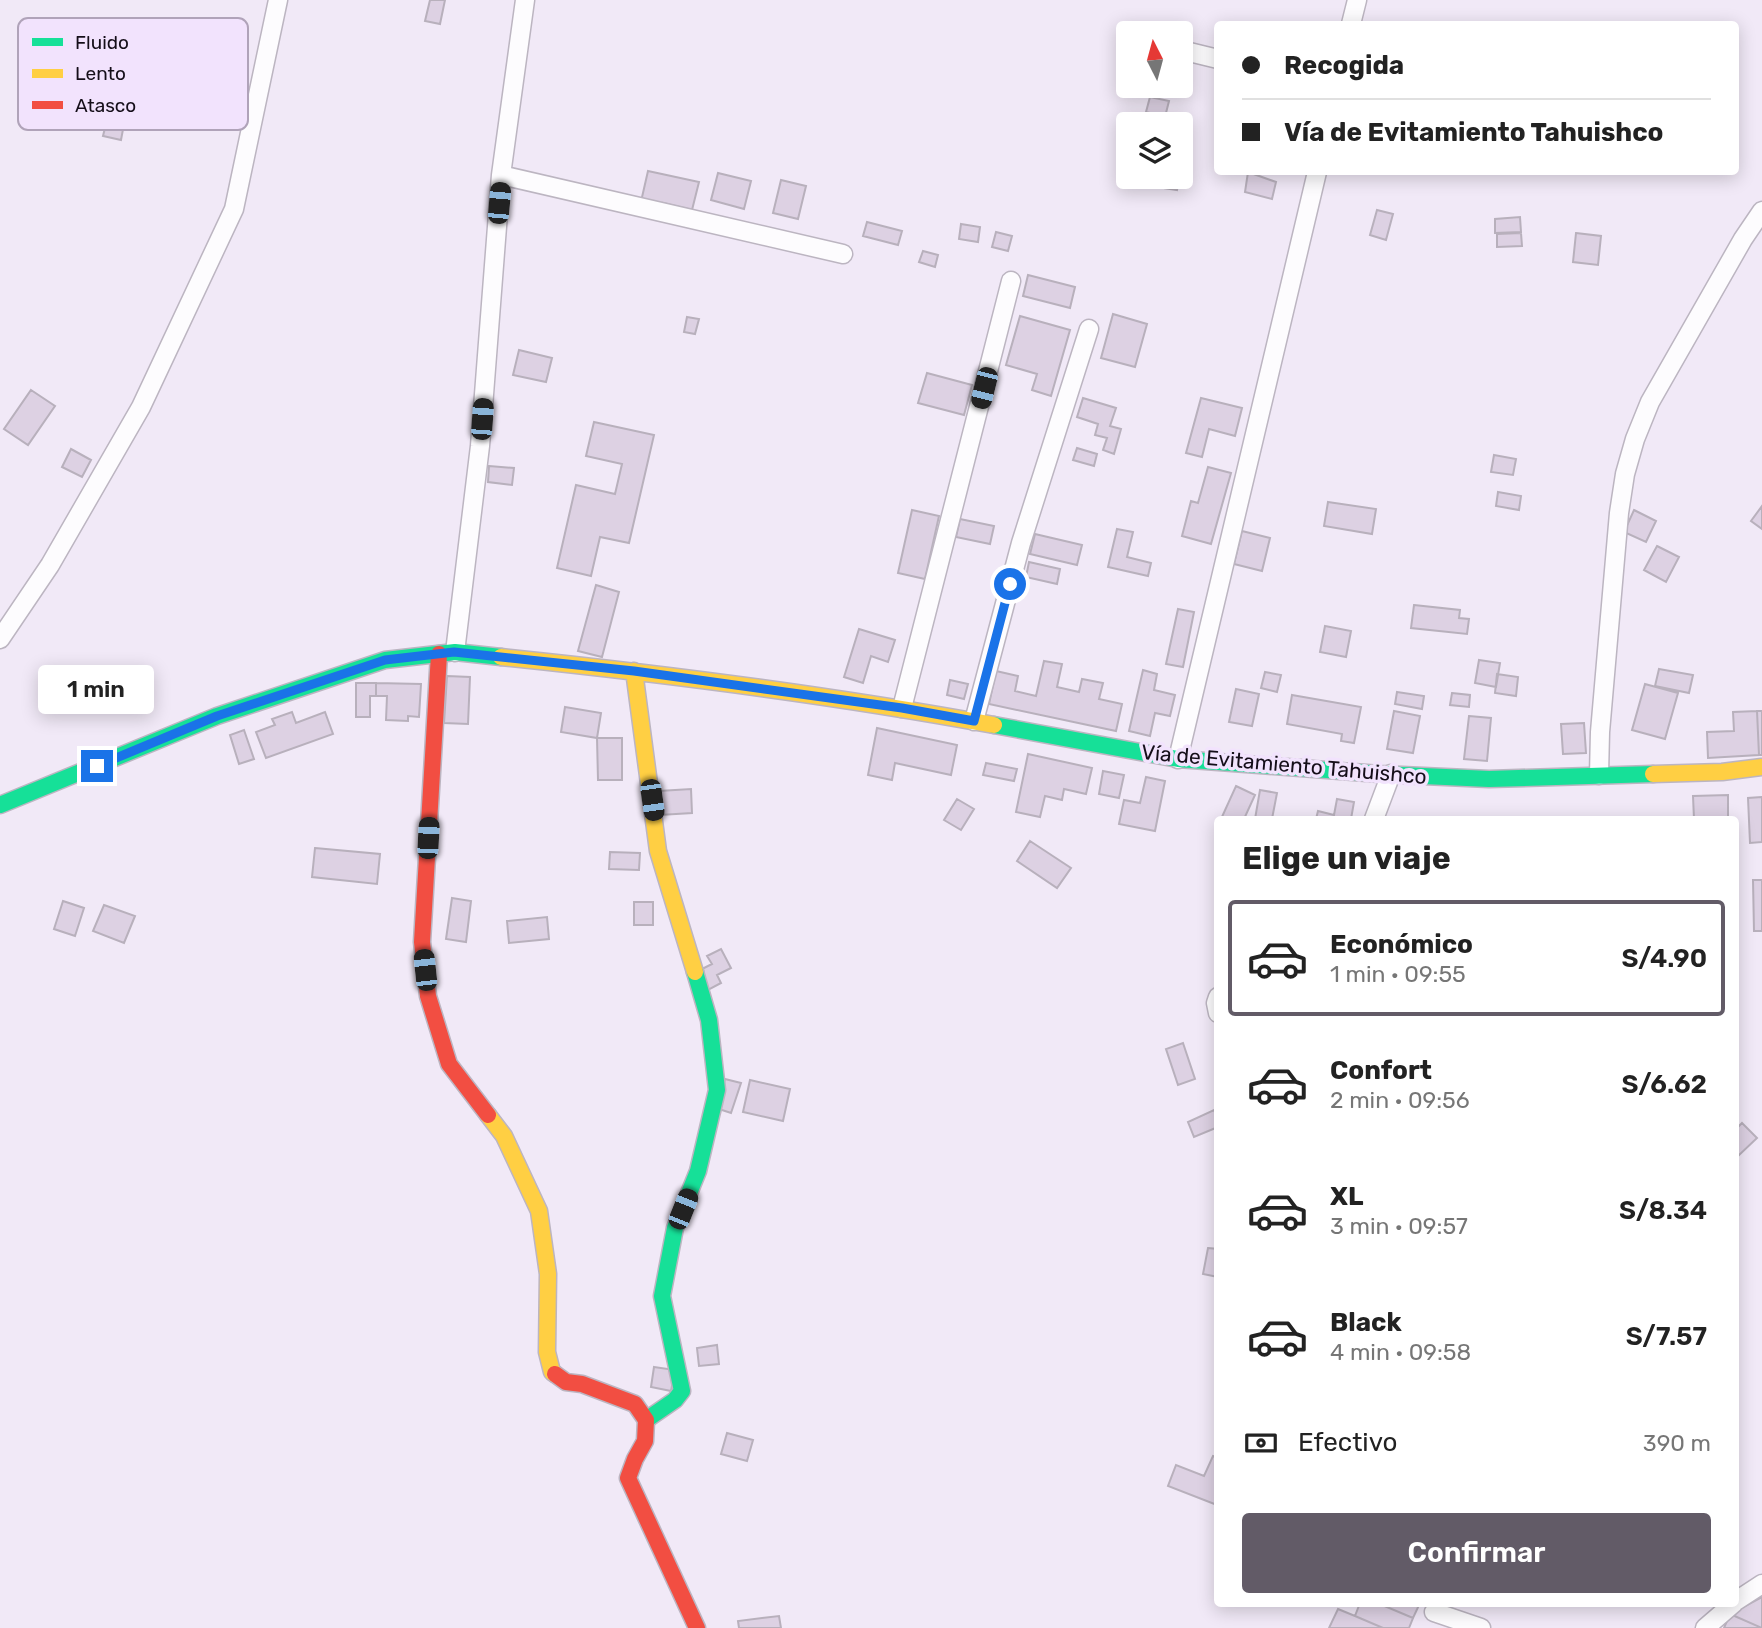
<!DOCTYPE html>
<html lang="es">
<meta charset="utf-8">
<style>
:root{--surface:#fff;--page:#f2f2f2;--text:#222;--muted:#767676;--line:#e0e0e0;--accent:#625b67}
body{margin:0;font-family:Rubik,sans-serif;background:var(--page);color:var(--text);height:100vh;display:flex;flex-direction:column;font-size:26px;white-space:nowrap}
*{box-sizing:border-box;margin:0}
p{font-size:23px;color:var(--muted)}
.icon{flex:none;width:38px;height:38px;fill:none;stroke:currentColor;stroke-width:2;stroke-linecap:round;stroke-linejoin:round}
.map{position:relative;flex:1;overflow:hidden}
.sheet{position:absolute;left:1214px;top:816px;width:525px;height:791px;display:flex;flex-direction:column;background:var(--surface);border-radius:7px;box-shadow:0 4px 18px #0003}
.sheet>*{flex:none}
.top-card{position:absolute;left:1214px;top:21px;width:525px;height:154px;border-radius:7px;box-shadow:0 4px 18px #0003;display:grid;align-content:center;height:154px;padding:0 28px;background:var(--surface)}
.needle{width:46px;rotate:354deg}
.fabs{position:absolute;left:1116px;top:21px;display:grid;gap:14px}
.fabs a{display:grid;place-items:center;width:77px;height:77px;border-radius:7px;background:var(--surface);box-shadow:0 4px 18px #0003;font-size:35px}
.end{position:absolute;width:32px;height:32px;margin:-16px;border:9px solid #1a73e8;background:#fff;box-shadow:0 0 0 4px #fff}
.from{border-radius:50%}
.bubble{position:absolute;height:49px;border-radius:7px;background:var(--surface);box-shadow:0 4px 18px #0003;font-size:23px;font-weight:600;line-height:49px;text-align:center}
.car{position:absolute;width:21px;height:42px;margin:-21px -10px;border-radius:9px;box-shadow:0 0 5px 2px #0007;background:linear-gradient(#222 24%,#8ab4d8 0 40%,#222 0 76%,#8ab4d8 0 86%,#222 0)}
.top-card b{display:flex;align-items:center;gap:24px;height:66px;font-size:26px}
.top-card b+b{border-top:2px solid var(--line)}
.top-card i{width:18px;height:18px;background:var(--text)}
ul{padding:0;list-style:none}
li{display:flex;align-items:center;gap:21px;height:116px;margin:0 14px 10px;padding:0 14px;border:4px solid transparent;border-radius:7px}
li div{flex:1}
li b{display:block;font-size:26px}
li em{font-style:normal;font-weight:600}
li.current{border-color:var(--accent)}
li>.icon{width:63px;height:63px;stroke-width:1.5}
h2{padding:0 28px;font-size:32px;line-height:84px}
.pay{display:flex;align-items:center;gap:18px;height:77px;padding:0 28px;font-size:26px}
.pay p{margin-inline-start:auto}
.cta{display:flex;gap:14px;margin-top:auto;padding:14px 28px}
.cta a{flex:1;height:80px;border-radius:7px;background:var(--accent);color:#fff;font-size:28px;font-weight:600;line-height:80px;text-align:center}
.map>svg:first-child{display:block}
.building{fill:#ddd1e3;stroke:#b8b0bc;stroke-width:2}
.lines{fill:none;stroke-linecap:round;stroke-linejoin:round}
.street-casing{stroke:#bcb5c1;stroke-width:21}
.fast-casing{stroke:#bcb5c1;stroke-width:19}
.slow-casing{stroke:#bcb5c1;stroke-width:19}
.jam-casing{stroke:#bcb5c1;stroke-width:19}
.street{stroke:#fdfcfe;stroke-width:18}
.fast{stroke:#16e098;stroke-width:16}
.slow{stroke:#ffcf43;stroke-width:16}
.jam{stroke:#f24e42;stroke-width:16}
.route{stroke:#1a73e8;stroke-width:9}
.labels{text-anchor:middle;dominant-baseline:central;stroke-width:7;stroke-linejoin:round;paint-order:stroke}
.street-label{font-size:21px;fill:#150e19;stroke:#f2e3fd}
.key{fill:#f2e3fd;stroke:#b0a3b9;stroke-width:2}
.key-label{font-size:19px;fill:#150e19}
</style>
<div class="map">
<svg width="1762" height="1628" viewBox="0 0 1762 1628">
<rect width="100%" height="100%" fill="#f1e9f7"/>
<path class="building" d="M430 0H445L440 24 425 21Z
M1150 97 1169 101 1165 117 1146 112Z
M107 120 124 124 121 140 103 136Z
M648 171 699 182 692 210 663 203 661 211 640 206Z
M1248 172 1276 182 1272 199 1245 192Z
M718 173 751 181 744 209 711 200Z
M1166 177 1179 178 1177 190 1163 188Z
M781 180 806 186 798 219 773 213Z
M1377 210 1393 214 1386 240 1370 235Z
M1520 217 1521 232 1495 233V219Z
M867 222 902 231 898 245 863 236Z
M961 224 980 227 978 242 959 239Z
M996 232 1012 236 1008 251 992 247Z
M1521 233 1522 246 1497 247V234Z
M1576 233 1601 236 1598 265 1573 262Z
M923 251 938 255 935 267 919 262Z
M1028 275 1075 287 1070 308 1023 296Z
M1113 314 1147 324 1135 367 1101 358Z
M1020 316 1070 330 1051 396 1032 390 1037 374 1006 365Z
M687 317 699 319 695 334 684 332Z
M519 350 552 358 546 382 513 375Z
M927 373 972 385 964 415 918 403Z
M31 390 55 406 28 445 4 429Z
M1083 398 1116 408 1110 426 1121 429 1114 454 1103 450 1107 438 1095 435 1098 424 1077 417Z
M1201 398 1242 408 1235 436 1209 429 1202 457 1186 453Z
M594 422 654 435 629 543 600 537 591 576 557 568 576 485 615 494 622 464 586 456Z
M1077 448 1097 454 1094 466 1073 460Z
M71 449 91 460 82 477 62 467Z
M1494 455 1516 459 1513 475 1491 472Z
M489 466 514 468 512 485 488 482Z
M1208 467 1231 473 1211 544 1182 536 1191 501 1198 503Z
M1498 492 1521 496 1519 510 1496 506Z
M1328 502 1376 509 1372 534 1324 526Z
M1762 506V529L1751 521Z
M912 510 939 516 925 579 898 573Z
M1634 510 1656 521 1646 542 1624 532Z
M960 519 994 526 990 544 956 537Z
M1117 529 1133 532 1127 557 1151 563 1148 576 1108 567Z
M1242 531 1270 538 1262 571 1234 564Z
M1035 534 1082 545 1077 565 1030 554Z
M1657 546 1679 557 1666 582 1644 570Z
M1029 562 1060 569 1057 584 1026 577Z
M596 585 619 592 602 657 578 651Z
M1414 605 1460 610 1459 618 1469 619 1467 634 1411 628Z
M1178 609 1194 612 1183 667 1166 664Z
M1325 626 1351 631 1346 657 1320 652Z
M859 629 895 640 888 662 871 656 863 683 844 677Z
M1479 660 1500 663 1496 687 1475 683Z
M1044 661 1062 664 1057 687 1079 692 1082 679 1103 683 1099 699 1122 704 1116 731 989 704 996 671 1018 676 1015 691 1036 696Z
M1659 669 1693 675 1689 693 1655 686Z
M1143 670 1157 674 1154 690 1175 695 1170 716 1155 713 1150 736 1129 731Z
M1265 672 1281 675 1277 692 1261 688Z
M1497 674 1518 677 1516 696 1495 693Z
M447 676 470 677 468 724 444 723Z
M950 680 968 684 964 699 947 695Z
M356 683H376V696H370V717H356Z
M376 683 421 684 419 717 408 716V721L386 720 387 696H376Z
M1645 684 1678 693 1665 739 1632 730Z
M1236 689 1259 694 1252 726 1229 722Z
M1397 692 1424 696 1422 709 1395 704Z
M1452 693 1470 695 1469 707 1450 705Z
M1292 695 1361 707 1354 743 1341 741 1342 734 1287 724Z
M565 707 601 713 597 738 561 732Z
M1394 711 1420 716 1413 753 1387 749Z
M1757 711H1762V755H1759Z
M1757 711 1759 755 1708 758 1707 732 1734 731 1733 712Z
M292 712 296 723 325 712 333 734 266 758 256 732 275 725 272 719Z
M1469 716 1491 718 1487 761 1464 759Z
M1584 723 1586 753 1563 754 1561 724Z
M877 728 957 745 951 775 895 763 892 780 868 775Z
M244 730 254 759 239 764 230 735Z
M597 738H622V780H598Z
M1028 754 1092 768 1086 794 1064 789 1062 800 1045 796 1040 817 1016 812Z
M986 763 1017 769 1014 781 983 775Z
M1103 771 1124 775 1119 798 1099 794Z
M1146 777 1165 781 1155 831 1119 824 1124 800 1140 803Z
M1236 786 1255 795 1244 819H1221Z
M691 789 692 813 660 815 659 791Z
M1260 790 1277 793 1272 819H1255Z
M1728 795V819H1694L1693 796Z
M1762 797V842L1750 843 1748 798Z
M957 799 974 809 961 830 944 820Z
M1337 799 1354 802 1351 819H1316L1318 811 1334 815Z
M1030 841 1071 868 1057 888 1017 861Z
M315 848 380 854 377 884 312 877Z
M610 852 640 853 639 870 609 869Z
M1753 880H1762V931H1754Z
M452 898 471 901 466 942 446 939Z
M63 901 84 908 75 936 54 929Z
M634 902H653V925H634Z
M104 905 135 916 124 943 93 931Z
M547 917 549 939 509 943 507 921Z
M721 949 731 968 717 975 721 983 708 990 698 971 712 964 707 956Z
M1183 1043 1195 1079 1178 1085 1166 1049Z
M725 1079 741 1083 731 1113 716 1108Z
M750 1080 790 1089 783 1121 743 1112Z
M1214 1110 1218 1119V1127L1194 1137 1188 1122Z
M1742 1123 1757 1138 1736 1158V1129Z
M1208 1248 1218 1249V1277L1203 1274Z
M717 1345 719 1364 699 1366 697 1348Z
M654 1367 675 1370 671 1391 651 1387Z
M727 1433 753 1440 747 1461 721 1454Z
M1213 1456 1218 1458 1217 1505 1168 1486 1176 1465 1204 1476Z
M1762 1597V1628L1730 1614Z
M1360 1603H1383L1382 1605 1413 1618 1409 1628H1383L1355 1616Z
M1383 1603H1420L1413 1618 1382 1605Z
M1338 1609 1355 1616 1383 1628H1329Z
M1730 1614 1762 1628H1724Z
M779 1616 781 1628H739L738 1621Z"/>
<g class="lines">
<defs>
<path id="street" d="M1351 24 1357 0
M1181 50 1218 59
M501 175 843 254
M0 639 50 565 141 407 234 209 278 0
M455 652 480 446 501 175 525 0
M902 708 1011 281
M974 721 1021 543 1089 329
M1178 759 1317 172
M1599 775 1600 732 1619 513 1625 474 1635 439 1650 402 1743 239 1762 211
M1374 819 1391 774
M1218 997 1216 1003 1218 1013
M1736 1601 1762 1584
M1434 1612 1481 1628
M1705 1628 1734 1603"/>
<path id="fast" d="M994 725 1178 759 1380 774 1489 779 1653 774
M0 805 217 716 385 660 455 652 501 657
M646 1420 675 1400 682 1391 662 1296 675 1228 698 1171 717 1090 709 1020 695 972"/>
<path id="slow" d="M501 657C666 674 831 695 994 725
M634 671 658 851 695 972
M1653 774 1722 772 1762 767
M488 1115 504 1136 539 1211 548 1274 547 1352 552 1372 555 1374"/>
<path id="jam" d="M439 654 422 942 428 996 449 1064 488 1115
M555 1374 566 1382 582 1384 635 1404 646 1420 645 1441 635 1459 628 1478 697 1628"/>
</defs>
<use href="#street" class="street-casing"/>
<use href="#fast" class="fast-casing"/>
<use href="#slow" class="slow-casing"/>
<use href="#jam" class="jam-casing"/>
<use href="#street" class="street"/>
<use href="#fast" class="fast"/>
<use href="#slow" class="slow"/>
<use href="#jam" class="jam"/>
</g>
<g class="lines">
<path class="route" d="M97 766 217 716 385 660 454 652 634 671 902 708 974 721 1010 584"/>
</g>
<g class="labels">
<g class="street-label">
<text transform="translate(1284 764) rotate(5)">Vía de Evitamiento Tahuishco</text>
</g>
</g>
<rect x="18" y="18" width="230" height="112" rx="10" class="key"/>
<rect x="32" y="38" width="31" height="8" fill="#16e098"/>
<rect x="32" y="69" width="31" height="9" fill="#ffcf43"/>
<rect x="32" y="101" width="31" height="8" fill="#f24e42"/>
<g class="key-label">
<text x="75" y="49">Fluido</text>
<text x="75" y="80">Lento</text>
<text x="75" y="112">Atasco</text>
</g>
</svg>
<div class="fabs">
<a><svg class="needle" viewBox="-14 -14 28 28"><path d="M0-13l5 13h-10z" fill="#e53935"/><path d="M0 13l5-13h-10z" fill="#767676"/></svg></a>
<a><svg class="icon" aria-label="layers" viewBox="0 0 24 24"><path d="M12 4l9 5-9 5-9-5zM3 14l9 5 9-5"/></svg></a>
</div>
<i class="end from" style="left:1010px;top:584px"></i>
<i class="end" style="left:97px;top:766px"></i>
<div class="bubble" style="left:38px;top:665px;width:116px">1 min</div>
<i class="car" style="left:499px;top:203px;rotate:5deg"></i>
<i class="car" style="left:984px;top:388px;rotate:194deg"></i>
<i class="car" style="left:482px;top:419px;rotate:4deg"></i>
<i class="car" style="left:652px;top:800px;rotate:172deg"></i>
<i class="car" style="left:428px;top:838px;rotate:3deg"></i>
<i class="car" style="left:425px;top:970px;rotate:354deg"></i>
<i class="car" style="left:683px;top:1209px;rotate:22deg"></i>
<div class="top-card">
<b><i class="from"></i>Recogida</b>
<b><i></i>Vía de Evitamiento Tahuishco</b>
</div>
<section class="sheet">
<h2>Elige un viaje</h2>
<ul>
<li class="current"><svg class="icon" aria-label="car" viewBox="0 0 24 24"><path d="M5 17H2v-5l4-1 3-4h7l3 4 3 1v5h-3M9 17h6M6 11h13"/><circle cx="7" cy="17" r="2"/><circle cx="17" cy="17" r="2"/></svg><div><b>Económico</b><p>1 min · 09:55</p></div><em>S/4.90</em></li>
<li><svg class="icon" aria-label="car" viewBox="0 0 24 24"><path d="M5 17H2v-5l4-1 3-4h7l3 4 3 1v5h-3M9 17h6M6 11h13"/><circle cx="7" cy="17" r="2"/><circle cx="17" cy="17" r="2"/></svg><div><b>Confort</b><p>2 min · 09:56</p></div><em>S/6.62</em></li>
<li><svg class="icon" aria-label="car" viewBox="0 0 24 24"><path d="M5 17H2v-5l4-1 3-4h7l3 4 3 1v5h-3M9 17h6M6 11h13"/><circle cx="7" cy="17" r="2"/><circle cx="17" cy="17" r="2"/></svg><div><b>XL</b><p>3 min · 09:57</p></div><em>S/8.34</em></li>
<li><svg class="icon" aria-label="car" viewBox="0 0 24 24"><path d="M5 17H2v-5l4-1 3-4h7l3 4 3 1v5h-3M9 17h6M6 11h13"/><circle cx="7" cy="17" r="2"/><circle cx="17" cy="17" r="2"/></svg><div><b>Black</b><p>4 min · 09:58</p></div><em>S/7.57</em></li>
</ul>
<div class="pay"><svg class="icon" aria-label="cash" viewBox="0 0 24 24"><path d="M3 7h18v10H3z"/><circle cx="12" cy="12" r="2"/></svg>Efectivo<p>390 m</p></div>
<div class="cta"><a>Confirmar</a></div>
</section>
</div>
